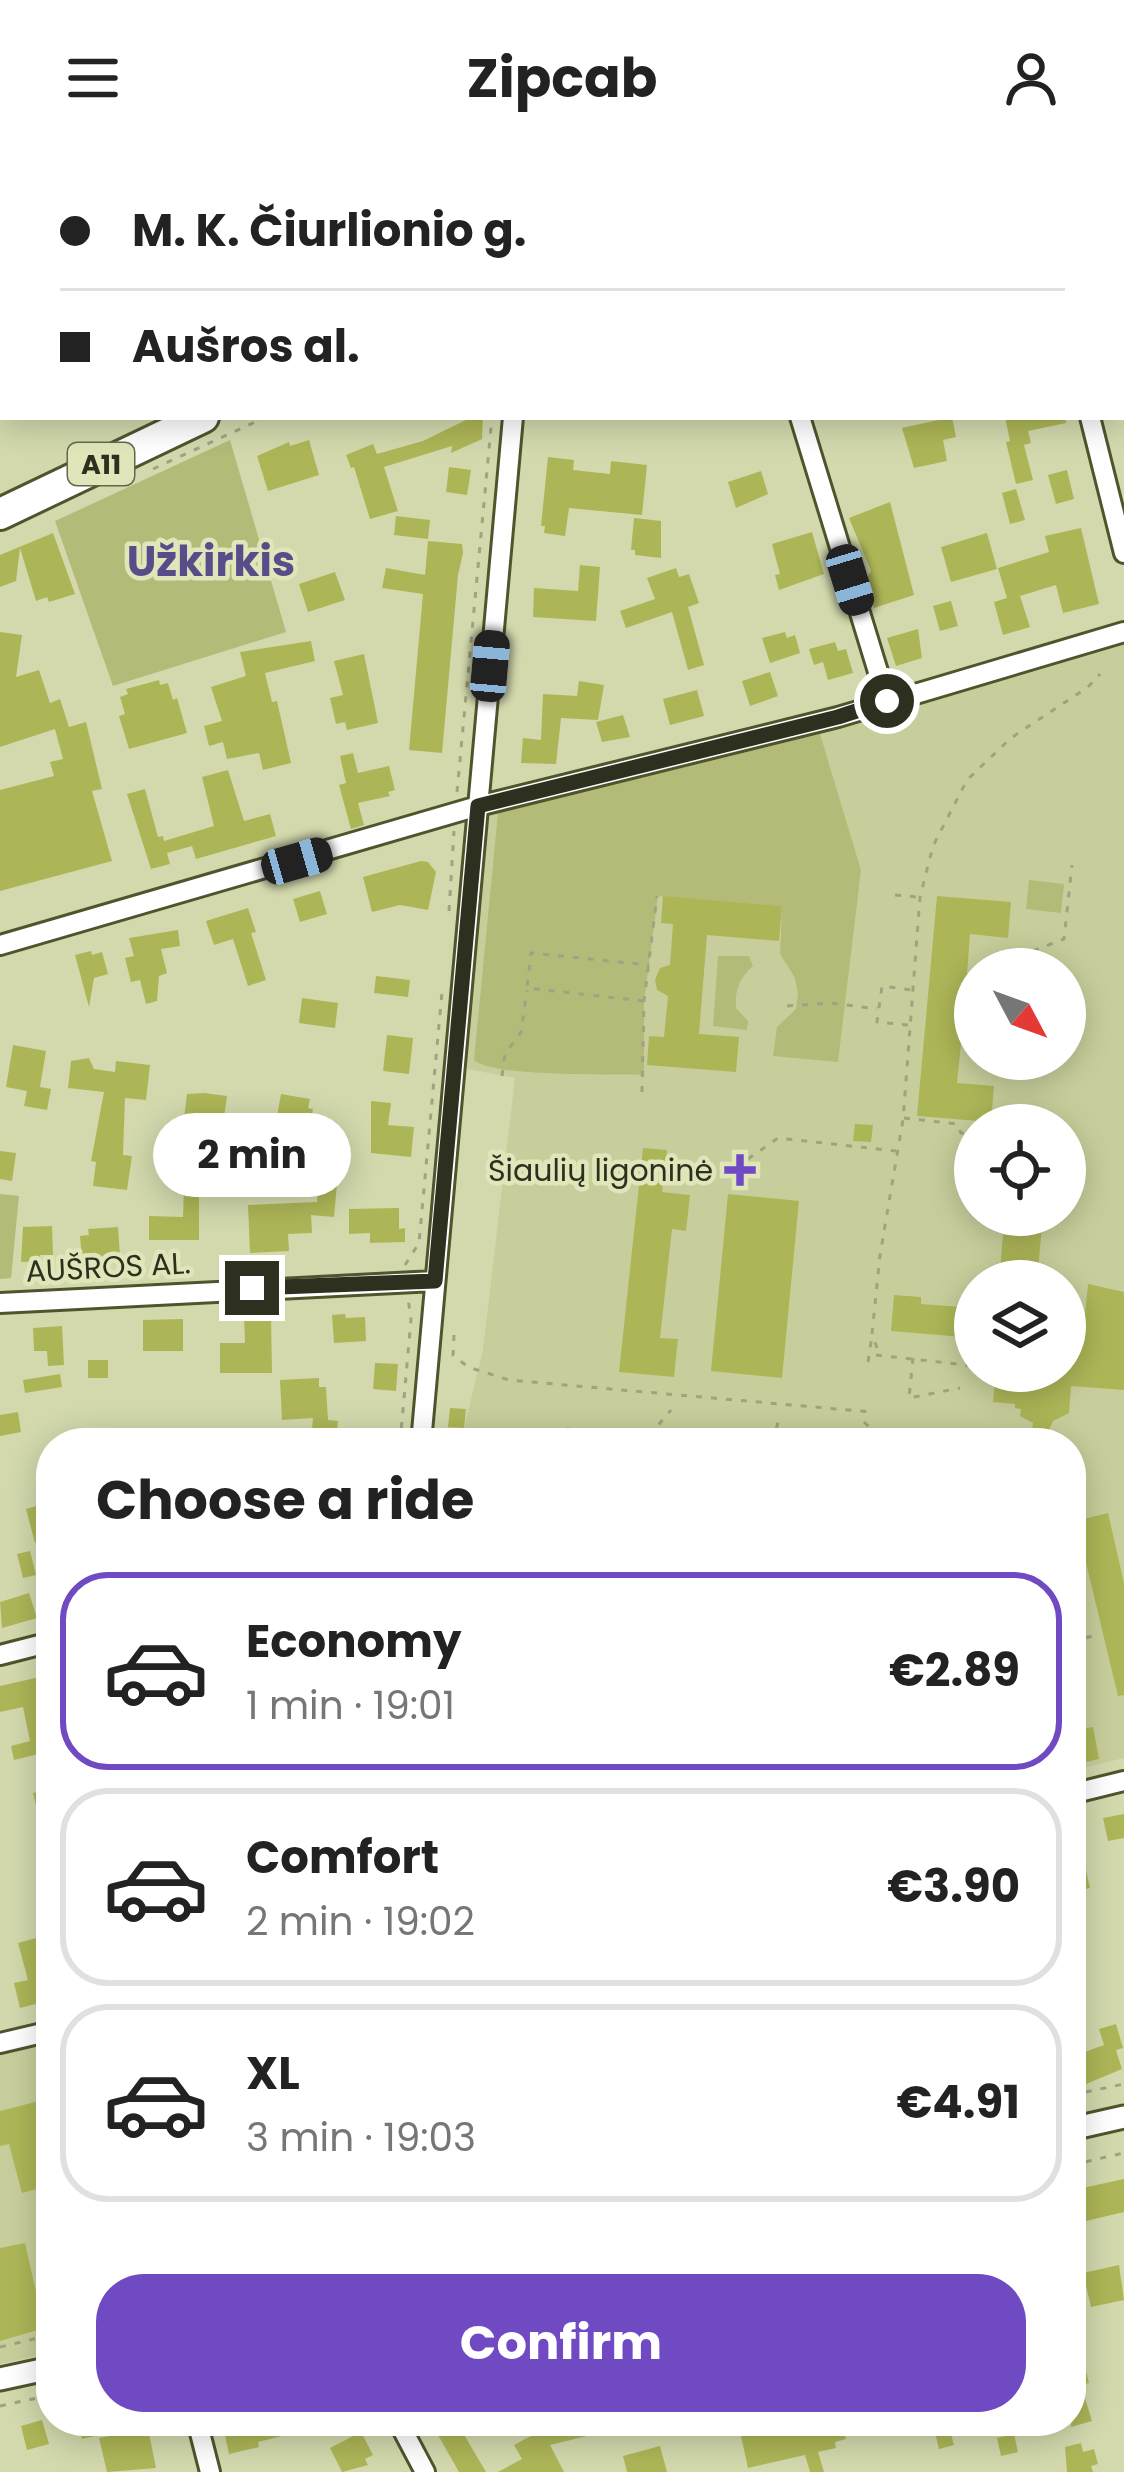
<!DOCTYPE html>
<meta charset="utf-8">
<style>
:root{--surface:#fff;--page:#f6f6f6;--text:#222;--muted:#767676;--line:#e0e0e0;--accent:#704ac2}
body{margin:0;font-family:Poppins,sans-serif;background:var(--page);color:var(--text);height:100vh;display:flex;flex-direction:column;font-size:45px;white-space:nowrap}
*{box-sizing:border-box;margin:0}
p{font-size:39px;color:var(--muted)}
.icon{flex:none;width:66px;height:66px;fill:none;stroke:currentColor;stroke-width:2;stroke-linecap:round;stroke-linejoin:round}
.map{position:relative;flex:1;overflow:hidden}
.side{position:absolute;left:36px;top:1272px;width:1050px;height:1008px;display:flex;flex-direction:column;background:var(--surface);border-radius:48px;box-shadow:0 6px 30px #0003}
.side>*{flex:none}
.guide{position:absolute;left:0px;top:0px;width:1125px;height:264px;box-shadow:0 6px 30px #0003;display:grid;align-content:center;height:264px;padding:0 60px;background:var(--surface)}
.needle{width:78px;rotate:131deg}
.fabs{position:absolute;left:954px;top:792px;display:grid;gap:24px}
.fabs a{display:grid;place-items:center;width:132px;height:132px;border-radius:50%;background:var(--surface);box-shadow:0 6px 30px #0003;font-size:60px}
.end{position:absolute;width:54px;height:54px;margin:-27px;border:15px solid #2e301f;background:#fff;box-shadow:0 0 0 6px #fff}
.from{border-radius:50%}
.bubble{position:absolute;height:84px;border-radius:42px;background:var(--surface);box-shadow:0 6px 30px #0003;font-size:39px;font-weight:700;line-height:84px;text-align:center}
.car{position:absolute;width:36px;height:72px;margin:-36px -18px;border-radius:15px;box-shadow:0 0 9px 3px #0007;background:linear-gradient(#222 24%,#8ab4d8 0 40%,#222 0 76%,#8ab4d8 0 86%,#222 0)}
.guide b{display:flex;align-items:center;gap:42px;height:114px;font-size:45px}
.guide b+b{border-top:3px solid var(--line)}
.guide i{width:30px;height:30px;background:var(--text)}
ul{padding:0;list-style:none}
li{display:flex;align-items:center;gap:36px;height:198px;margin:0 24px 18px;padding:0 36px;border:6px solid var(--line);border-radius:48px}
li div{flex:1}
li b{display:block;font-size:45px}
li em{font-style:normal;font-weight:700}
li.selected{border-color:var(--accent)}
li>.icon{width:108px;height:108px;stroke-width:1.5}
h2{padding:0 60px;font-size:54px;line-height:144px}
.action{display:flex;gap:24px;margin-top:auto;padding:24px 60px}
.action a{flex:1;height:138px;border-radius:48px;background:var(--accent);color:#fff;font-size:48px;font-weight:700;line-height:138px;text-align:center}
header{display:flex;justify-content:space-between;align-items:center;height:156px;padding:0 60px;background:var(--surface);font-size:54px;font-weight:700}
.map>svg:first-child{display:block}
.built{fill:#c8ce9b;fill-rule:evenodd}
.green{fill:#b4bb78}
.building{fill:#adb657}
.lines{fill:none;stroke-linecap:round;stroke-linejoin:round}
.minor-casing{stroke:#50542d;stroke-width:24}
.tertiary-casing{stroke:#50542d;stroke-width:27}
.trunk-casing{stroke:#50542d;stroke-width:36}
.path{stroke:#9fa380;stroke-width:3;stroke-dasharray:6 9;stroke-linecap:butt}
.minor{stroke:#fff;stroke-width:18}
.tertiary{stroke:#fff;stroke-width:21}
.trunk{stroke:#fff;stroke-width:30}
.route{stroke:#2e301f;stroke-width:15}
.poi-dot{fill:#704ac2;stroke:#e0e6ba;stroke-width:4.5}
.labels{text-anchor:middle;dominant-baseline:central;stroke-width:9;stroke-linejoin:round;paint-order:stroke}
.shield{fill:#e0e6ba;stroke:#63674e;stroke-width:3}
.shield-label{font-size:27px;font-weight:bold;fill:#2e301f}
.poi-label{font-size:30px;fill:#2e301f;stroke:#e0e6ba;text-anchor:end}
.street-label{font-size:30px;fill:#2e301f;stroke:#e0e6ba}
.district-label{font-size:42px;font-weight:bold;fill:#5a4b89;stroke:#e0e6ba}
</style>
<header><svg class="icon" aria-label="menu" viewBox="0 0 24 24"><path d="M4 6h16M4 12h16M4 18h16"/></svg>Zipcab<svg class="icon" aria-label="person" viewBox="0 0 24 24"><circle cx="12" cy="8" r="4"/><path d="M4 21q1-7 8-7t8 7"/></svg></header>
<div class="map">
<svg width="1124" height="2316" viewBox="0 0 1124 2316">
<rect width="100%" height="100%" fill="#d3d9ad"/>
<path class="built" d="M1124 476V1602L1071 1615V1287H447L448 1271 464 1272 483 1194 515 922 456 911 478 650ZM975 813H1065V903H975ZM975 969H1065V1059H975ZM975 1125H1065V1215H975Z
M51 1885V2196L0 2208V1897Z"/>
<path class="green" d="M230 284 286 476 113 530 55 365Z
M820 578 861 714 838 906 773 900 777 871 796 853 798 838 795 822 780 798 782 750 658 740 644 845V919C613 918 491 921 474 904L498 657Z
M1029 724 1064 728 1061 757 1026 753Z
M718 800H749L753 810C739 823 735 833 736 852L748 865 747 874 713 870Z
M0 1038 19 1040 11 1122 0 1123Z"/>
<path class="building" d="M472 261H483L482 283 451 297 452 290 384 311 398 355 370 363 354 311 351 312 346 299 373 288 377 298 423 285Z
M952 261 956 281 943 284 947 305 914 312 902 272Z
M1005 261H1065L1066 267 1028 275 1031 287 1024 289 1033 324 1016 328 1006 286 1010 285Z
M309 284 319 319 268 335 257 300 289 286 290 290Z
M548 301 574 304 573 314 610 318 611 305 647 309 642 359 569 352 565 380 544 377 545 370H541Z
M449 311 471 314 467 339 446 336Z
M1067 314 1074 343 1056 348 1048 319Z
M761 315 768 338 736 352 728 326Z
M1016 333 1025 364 1010 368 1002 337Z
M890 346 914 439 874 452 865 424 871 415 849 362Z
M396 360 430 364 428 383 394 379Z
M634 362 661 365V402L635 399V394H631Z
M1081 372 1099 448 1063 457 1056 429 1020 440 1030 471 1003 479 994 446 1007 442 998 412 1049 396 1045 380Z
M812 376 824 418 779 434 775 419 780 418 772 388Z
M53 377 75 438 49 446 47 441 36 445 20 392 16 425 0 431V399Z
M987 377 997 413 951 426 941 391Z
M428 385 462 388 463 397 458 419 442 597 409 594 423 438 382 432 386 412 425 419Z
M580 409 600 411 596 465 533 461 534 432 578 435Z
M676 412 679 421 689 418 699 447 688 451 704 509 688 514 672 456 626 472 620 455 655 443 647 422Z
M335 416 345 444 308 456 299 428Z
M951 445 958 470 940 475 933 450Z
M918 473 922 502 896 510 887 482Z
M0 476 22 479 16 521 39 514 50 547 60 543 69 571 86 566 102 633 92 635 112 705 0 735V634L54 620 50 606 63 603 55 573 0 591Z
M785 476 787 482 795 479 800 497 770 507 762 482Z
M311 485 315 505 265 517 272 546 277 545 291 607 263 614 259 597 227 603 223 586 209 590 204 570 222 565 211 531 246 520 240 496Z
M835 486 838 495 846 493 853 517 828 524 823 506 814 509 809 493Z
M364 498 378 567 347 574 345 566 336 568 330 542 343 539 334 505Z
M770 516 778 540 750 550 742 525Z
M159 524 160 529 168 527 173 544 177 542 187 577 129 593 119 560 125 558 120 541 128 538 126 533Z
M579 525 604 529 598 564 561 562 556 608 521 607 523 582 541 584 543 538 577 540Z
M697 534 704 560 670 569 663 543Z
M623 559 630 581 602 586 596 566Z
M353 597 358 617 389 610 395 634 388 636 390 640 358 647 364 669 351 673 339 629 346 627 340 600Z
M228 614 244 665 270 658 276 680 196 703 192 690 167 697 170 708 151 713 127 638 145 633 158 681 163 680 164 685 214 670 202 621Z
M421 705 428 706 436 716 428 754 400 749 372 756 363 721Z
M320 735 327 758 300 766 293 743Z
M663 740 782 750 779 785 707 779 699 878 739 881 736 916 647 909 649 880 664 881 668 840 657 834 655 824 660 812 670 809 673 768 661 767Z
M937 740 1011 746 1008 782 970 778 967 818H975V889L961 888 957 927 994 930 991 966 917 960Z
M248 752 256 776 251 777 266 824 248 830 233 783 214 789 206 765Z
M178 774 180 790 161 793 167 817 159 820 157 845 146 848 140 824 131 826 125 802 134 800 129 782Z
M91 795 92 799 102 796 108 818 94 822 89 851 75 799Z
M376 820 410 824 408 841 374 837Z
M302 842 338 847 335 872 299 867Z
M387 879 413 882 409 918 383 915Z
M13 889 46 895 40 931 51 933 47 954 24 950 27 935 6 931Z
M89 902 94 913 115 916 116 905 150 909 146 944 125 942 123 999 132 1000 127 1034 93 1030 96 1006 91 1005 104 936 68 932 71 905Z
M204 937 227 940 224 961 205 959V965L184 963 187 938Z
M281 938 310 943 308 952 313 953 307 991 259 983 263 964 276 966Z
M371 945 391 947 388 969 414 971 411 1001 371 997Z
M855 968 873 969 871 986 853 985Z
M643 992 667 994 662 1036 690 1039 686 1075 672 1073 660 1182 678 1183 674 1221 619 1216Z
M0 995 16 997 12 1025 0 1023Z
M185 999 213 1000 212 1031H199V1084H149V1060L183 1061Z
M318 1027 337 1028 334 1061 311 1059 312 1077 288 1078 289 1095 250 1097 248 1049 317 1046Z
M728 1038 799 1045 782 1222 711 1215Z
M399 1052V1073L405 1072V1086L370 1087V1077L349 1078V1053Z
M1009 1059H1043L1037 1125H999L1003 1079H1007Z
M52 1070 53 1099H40V1105L21 1106 23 1071Z
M118 1071 120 1100 82 1103 80 1080 89 1079 88 1073Z
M1088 1128 1124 1136V1234L1071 1230 1069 1257 1053 1265 1048 1276 1032 1274 1033 1267 1020 1260 1021 1253 1015 1252V1248L993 1246 996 1215H1065V1168L1084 1170Z
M894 1139 921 1141V1148L975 1152V1182L891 1175Z
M345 1158 346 1162 365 1161 366 1185 334 1187 332 1159Z
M244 1160H271L272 1217H220V1187H245Z
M183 1163V1195H143V1164Z
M62 1170 64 1209 48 1210 47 1195H34L33 1172Z
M88 1204H108V1222H88Z
M375 1207 398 1208 396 1235 373 1233Z
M60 1218 62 1231 25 1237 23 1224Z
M319 1222V1231H326L328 1264 338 1265 336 1286 311 1283 313 1262 282 1264 280 1224Z
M450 1252 466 1253 464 1272 448 1271Z
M18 1256 21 1276 0 1280V1259Z
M51 1346V1382L35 1387 26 1353Z
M1108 1357 1124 1427V1539L1118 1540 1076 1365Z
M30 1395 36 1419 23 1422 17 1398Z
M29 1437 37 1462 2 1472 0 1446Z
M44 1520 51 1552V1595L14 1604 11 1590 30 1585 23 1551 0 1556V1530Z
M1093 1571 1099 1603 1082 1607 1080 1596 1071 1598V1575Z
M51 1633V1688L46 1689 33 1637Z
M1124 1658V1682L1108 1685 1103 1662Z
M1084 1706 1090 1732 1071 1736V1709Z
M51 1778V1815L48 1816 51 1844 20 1852 14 1827 28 1824 18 1787Z
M1116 1868 1123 1892 1116 1894 1122 1913 1079 1931 1071 1901 1104 1889 1099 1873Z
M51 1942V2029L22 2037 9 1988 0 1990V1955Z
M1124 2023V2056L1086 2065 1078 2033Z
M25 2087 36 2136 51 2133V2170L0 2185V2092Z
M1119 2109 1124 2144 1091 2151 1083 2117Z
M1071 2177H1076L1089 2227 1081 2229 1092 2265 1071 2271Z
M42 2264 49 2288 27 2294 21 2270Z
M78 2265H105L108 2277 82 2283Z
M222 2265H321L322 2270 258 2286 259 2291 229 2298Z
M430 2265H456L486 2316H459Z
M559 2265H628V2270L550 2289 564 2316H498L522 2303 514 2289Z
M818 2265H883V2271L845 2280 846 2283 835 2286 836 2292 818 2296 824 2316H810L805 2299 748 2312 741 2280Z
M932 2265H955L958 2277 951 2278 954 2289 939 2293Z
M148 2272 156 2312 107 2316 99 2282Z
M361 2276 373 2299 365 2303 368 2309 342 2316 330 2292Z
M1014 2278 1018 2296 1001 2300 997 2282Z
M1081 2287 1083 2296 1094 2293 1098 2308 1091 2310 1093 2316H1067L1065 2291Z
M660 2290 667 2316H627L623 2300Z"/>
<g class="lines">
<defs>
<path id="minor" d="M498 0 499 3
M1025 0 1026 3
M800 261 887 545
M1090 261 1124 397
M0 789 478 650 838 561 1124 476
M0 1147 435 1125
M421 1287 513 261
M0 1499 51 1486
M1071 1638 1124 1625
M0 1887 51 1875
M197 2265 210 2316
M398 2265 425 2316"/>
<path id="tertiary" d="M1071 1973 1124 1961
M0 2223 51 2212"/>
<path id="trunk" d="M756 3 763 0
M0 358 203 261"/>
</defs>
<use href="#minor" class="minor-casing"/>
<use href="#tertiary" class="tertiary-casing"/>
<use href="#trunk" class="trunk-casing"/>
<path class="path" d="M819 3 825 0
M153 313 266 261
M457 636 492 261
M895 739 917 741
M449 755 454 675
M991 811 1064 783 1072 709
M644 845 527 832 531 797 649 809
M787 850 831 847 877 853
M908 869 877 866 882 830 912 834
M502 920 505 898 521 876 527 834
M642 936 644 845 657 740
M904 962 957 968 961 977 975 978
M1048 969 1053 961
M748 1003 778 982 896 995
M405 1109 419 1087 442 836
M454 1179 453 1199 468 1211 509 1224 871 1256
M877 1192 872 1178 880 1099 903 964 920 741 933 690 967 624 1011 582 1088 531 1100 518
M876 1199 975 1210
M913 1202 909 1242 960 1232
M868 1206 872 1180
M864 1266 887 1287
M566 1273 737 1287
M649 1280 671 1254
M400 1287 411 1164 408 1142
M773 1287 779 1262
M1071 1484 1094 1480
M1071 1939 1124 1928
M1071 2009 1124 1997
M0 2191 51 2179
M0 2250 51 2239"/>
<use href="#minor" class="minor"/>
<use href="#tertiary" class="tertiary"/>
<use href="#trunk" class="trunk"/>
</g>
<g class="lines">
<path class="route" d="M252 1132 435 1125 478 650 838 561 887 545"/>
</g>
<path class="poi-dot" d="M734 996h12v12h12v12h-12v12h-12v-12h-12v-12h12z"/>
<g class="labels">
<rect class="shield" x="68" y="287" width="66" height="42" rx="9"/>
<g class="shield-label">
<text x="101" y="308">A11</text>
</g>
<g class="poi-label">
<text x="713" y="1014">Šiaulių ligoninė</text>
</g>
<g class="street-label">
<text transform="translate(108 1111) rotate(-3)">AUŠROS AL.</text>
</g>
<g class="district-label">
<text x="211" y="405">Užkirkis</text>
</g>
</g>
</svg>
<div class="fabs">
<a><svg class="needle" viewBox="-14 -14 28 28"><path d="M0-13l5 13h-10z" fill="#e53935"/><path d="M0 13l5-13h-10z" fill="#767676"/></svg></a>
<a><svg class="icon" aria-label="locate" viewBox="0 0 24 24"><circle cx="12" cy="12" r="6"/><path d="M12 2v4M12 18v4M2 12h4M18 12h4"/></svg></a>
<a><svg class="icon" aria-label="layers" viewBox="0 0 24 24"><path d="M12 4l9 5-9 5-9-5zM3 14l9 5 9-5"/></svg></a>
</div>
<i class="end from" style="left:887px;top:545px"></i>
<i class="end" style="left:252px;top:1132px"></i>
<div class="bubble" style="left:153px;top:957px;width:198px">2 min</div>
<i class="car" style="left:850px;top:424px;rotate:163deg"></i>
<i class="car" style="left:490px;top:510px;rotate:5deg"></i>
<i class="car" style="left:297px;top:705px;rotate:74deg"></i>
<div class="guide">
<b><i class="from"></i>M. K. Čiurlionio g.</b>
<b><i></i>Aušros al.</b>
</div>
<section class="side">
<h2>Choose a ride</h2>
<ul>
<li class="selected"><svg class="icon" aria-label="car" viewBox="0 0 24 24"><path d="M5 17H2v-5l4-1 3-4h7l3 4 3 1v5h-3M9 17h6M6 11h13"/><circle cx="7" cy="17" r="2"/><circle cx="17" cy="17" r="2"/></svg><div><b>Economy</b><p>1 min · 19:01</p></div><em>€2.89</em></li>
<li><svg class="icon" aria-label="car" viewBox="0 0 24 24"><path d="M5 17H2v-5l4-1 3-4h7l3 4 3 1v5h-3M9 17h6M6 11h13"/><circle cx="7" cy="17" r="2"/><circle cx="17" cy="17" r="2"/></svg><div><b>Comfort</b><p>2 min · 19:02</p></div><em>€3.90</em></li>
<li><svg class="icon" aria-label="car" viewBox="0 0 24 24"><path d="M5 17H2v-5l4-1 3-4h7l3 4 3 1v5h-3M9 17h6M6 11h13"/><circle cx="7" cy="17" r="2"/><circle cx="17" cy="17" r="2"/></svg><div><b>XL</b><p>3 min · 19:03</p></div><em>€4.91</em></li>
</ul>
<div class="action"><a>Confirm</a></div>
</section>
</div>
